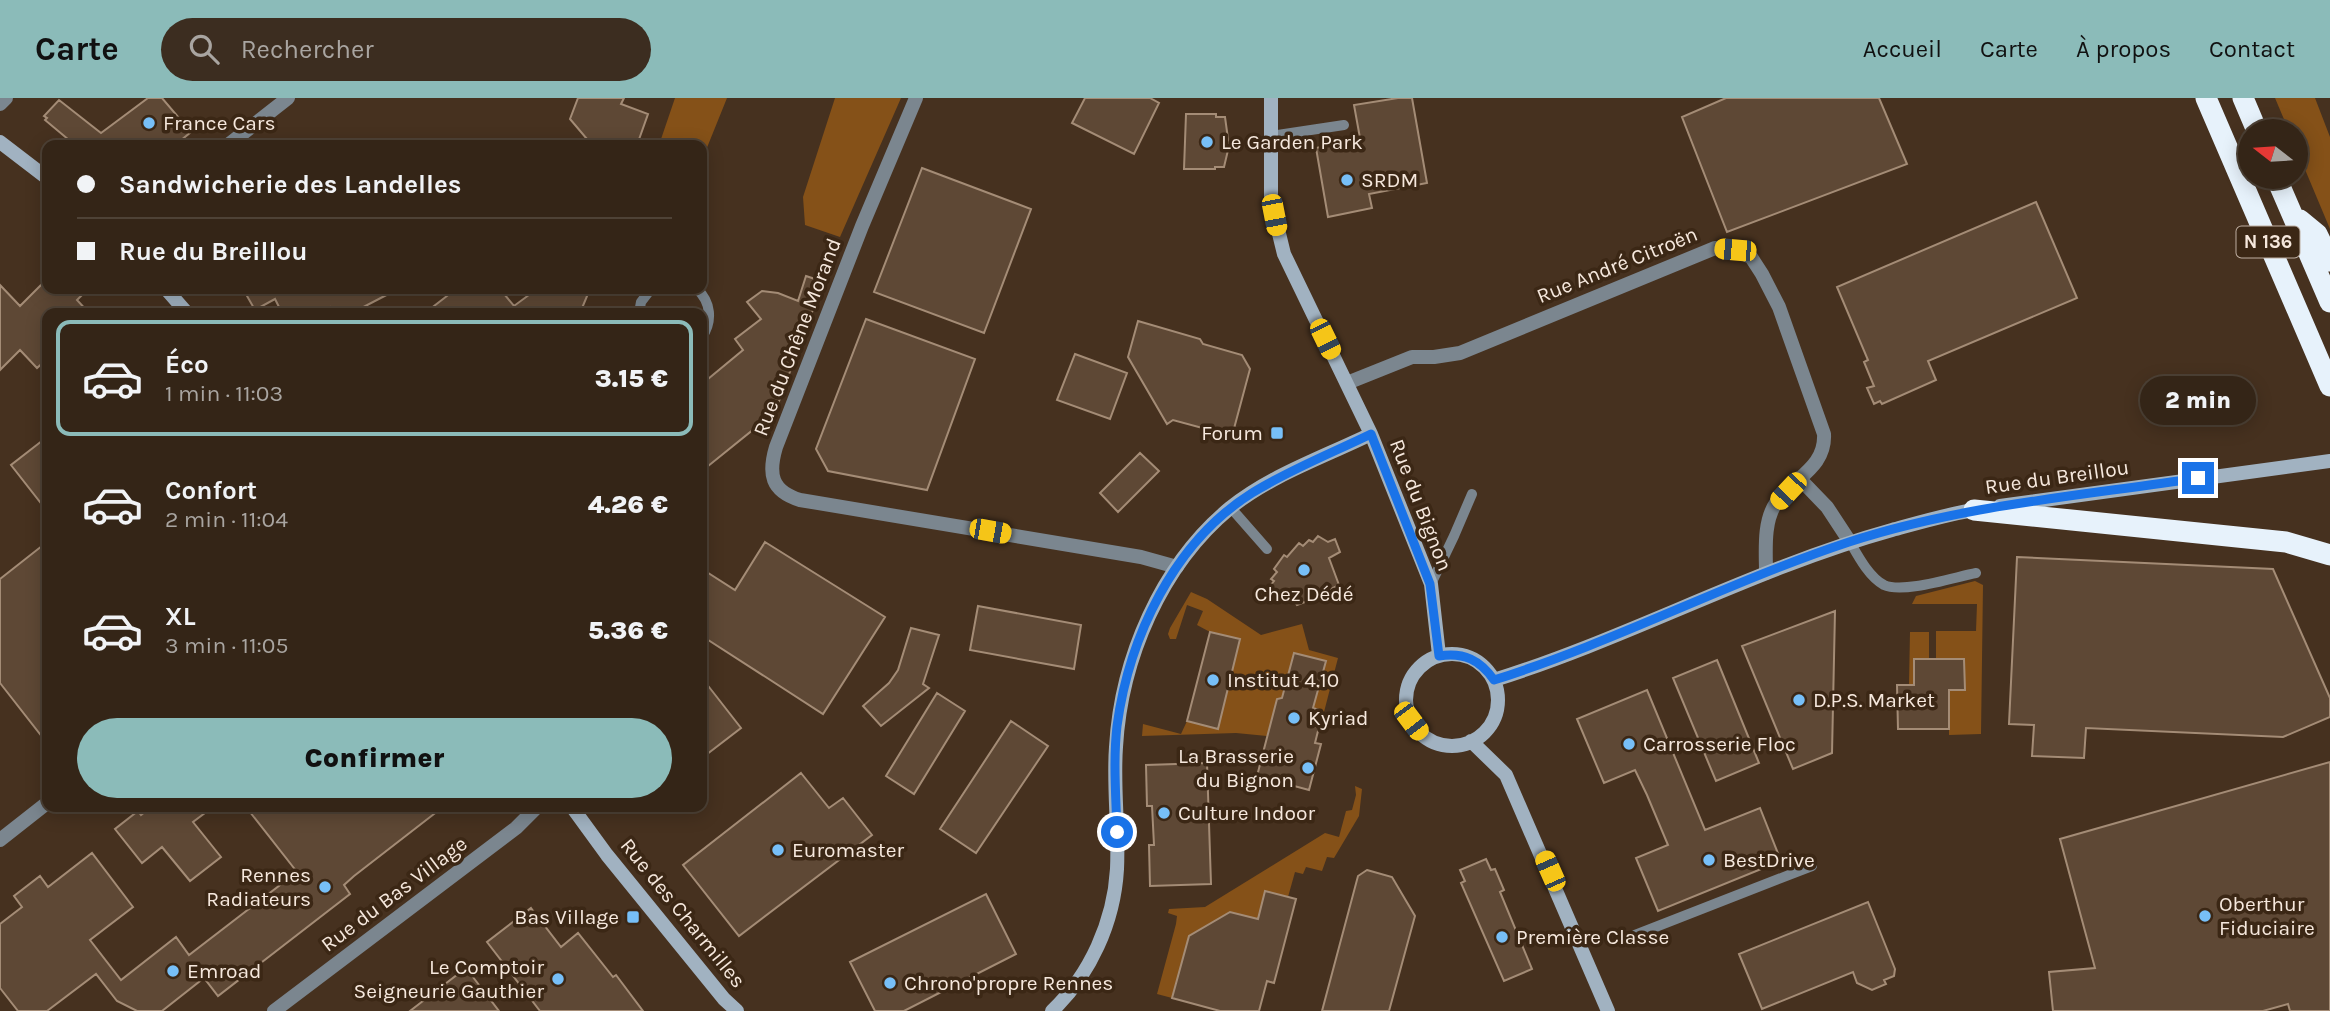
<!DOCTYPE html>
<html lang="fr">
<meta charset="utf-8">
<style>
:root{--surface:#342517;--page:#3c2d20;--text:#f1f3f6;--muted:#a9a5a1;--line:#4e4236;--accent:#8bbbb9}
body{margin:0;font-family:Karla,sans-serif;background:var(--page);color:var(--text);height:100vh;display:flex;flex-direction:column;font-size:26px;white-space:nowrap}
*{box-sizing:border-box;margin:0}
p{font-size:23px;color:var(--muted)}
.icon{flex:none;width:38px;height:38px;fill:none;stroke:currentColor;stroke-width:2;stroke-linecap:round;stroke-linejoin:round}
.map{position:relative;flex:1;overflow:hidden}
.details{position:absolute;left:42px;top:210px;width:665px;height:504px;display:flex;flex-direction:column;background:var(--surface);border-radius:14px;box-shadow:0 4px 18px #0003,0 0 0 2px var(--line)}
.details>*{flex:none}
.top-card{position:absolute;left:42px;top:42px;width:665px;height:154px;border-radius:14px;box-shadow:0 4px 18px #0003,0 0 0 2px var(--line);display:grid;align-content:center;height:154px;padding:0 35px;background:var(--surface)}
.needle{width:46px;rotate:287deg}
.buttons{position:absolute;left:2238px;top:21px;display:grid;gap:14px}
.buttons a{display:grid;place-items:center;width:70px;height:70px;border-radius:50%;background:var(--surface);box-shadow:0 4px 18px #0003,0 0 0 2px var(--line);font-size:35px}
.end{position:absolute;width:32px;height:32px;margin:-16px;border:9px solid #1a73e8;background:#fff;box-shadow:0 0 0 4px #fff}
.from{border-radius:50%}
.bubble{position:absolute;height:49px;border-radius:24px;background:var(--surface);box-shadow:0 4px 18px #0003,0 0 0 2px var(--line);font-size:23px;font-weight:800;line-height:49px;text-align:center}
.car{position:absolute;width:21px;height:42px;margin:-21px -10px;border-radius:9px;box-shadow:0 0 5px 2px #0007;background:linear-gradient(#f5c518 24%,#345 0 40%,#f5c518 0 76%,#345 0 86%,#f5c518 0)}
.top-card b{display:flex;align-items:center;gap:24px;height:66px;font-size:26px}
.top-card b+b{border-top:2px solid var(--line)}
.top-card i{width:18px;height:18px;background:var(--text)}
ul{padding:12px 0 0;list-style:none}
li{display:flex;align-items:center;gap:21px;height:116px;margin:0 14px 10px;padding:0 21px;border:4px solid transparent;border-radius:14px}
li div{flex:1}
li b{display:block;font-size:26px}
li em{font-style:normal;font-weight:800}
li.current{border-color:var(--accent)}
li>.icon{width:63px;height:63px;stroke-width:1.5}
.cta{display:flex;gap:14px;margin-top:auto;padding:14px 35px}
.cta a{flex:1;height:80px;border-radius:42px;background:var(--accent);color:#111;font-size:28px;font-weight:800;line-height:80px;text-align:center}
header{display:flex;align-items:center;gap:42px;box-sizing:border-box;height:98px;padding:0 35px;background:var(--accent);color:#111}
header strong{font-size:33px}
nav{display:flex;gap:38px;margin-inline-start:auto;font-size:24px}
.search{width:490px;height:63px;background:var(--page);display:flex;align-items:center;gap:18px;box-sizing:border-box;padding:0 24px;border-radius:38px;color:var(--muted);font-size:26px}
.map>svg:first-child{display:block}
.green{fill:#855118}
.building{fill:#5e4835;stroke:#a48c76;stroke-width:2}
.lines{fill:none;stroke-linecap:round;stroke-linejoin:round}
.lane{stroke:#7b868f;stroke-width:10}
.street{stroke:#7b868f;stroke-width:14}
.secondary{stroke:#a1b2c1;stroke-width:14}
.highway{stroke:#e7f2fb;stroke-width:21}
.route{stroke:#1a73e8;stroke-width:9}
.poi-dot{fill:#77bff7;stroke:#3b2715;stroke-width:2.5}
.labels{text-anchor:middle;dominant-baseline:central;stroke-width:7;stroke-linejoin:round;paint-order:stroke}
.shield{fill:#3b2715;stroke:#beaea1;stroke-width:2}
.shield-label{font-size:19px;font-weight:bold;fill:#f6e8dd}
.poi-label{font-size:21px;fill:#f6e8dd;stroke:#3b2715;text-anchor:start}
.street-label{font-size:21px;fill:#f6e8dd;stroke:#3b2715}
</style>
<header>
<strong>Carte</strong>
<div class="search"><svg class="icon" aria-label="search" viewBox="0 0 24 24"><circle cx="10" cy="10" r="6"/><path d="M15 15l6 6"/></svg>Rechercher</div>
<nav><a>Accueil</a><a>Carte</a><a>À propos</a><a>Contact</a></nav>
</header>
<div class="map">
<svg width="2330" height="913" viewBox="0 0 2330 913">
<rect width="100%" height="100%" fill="#46311f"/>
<path class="green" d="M675 0H727L702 62V47H659Z
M835 0H901L840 139 805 127 803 99Z
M2275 0H2315L2330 39V131L2296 50V33H2289Z
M1975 483 1983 487 1981 636 1949 637V592L1965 591 1964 561H1936V533H1976L1977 506H1912L1916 498Z
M1191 494 1207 501 1261 537 1302 526 1309 552 1338 560 1324 614 1313 610 1325 563 1282 600 1277 601 1267 638 1236 635 1142 638 1143 626 1181 636 1187 623 1218 630 1240 542 1210 534 1197 527 1203 513 1187 507 1176 541H1170L1168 536 1170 530Z
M1910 534H1929V561H1914V587H1909Z
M1355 688 1362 691 1359 718 1334 760 1327 759 1322 773 1306 769 1303 776 1295 774 1288 799 1265 793 1258 821 1230 814 1189 838 1172 900 1157 896 1176 826 1177 818 1168 815 1169 811 1205 809 1325 735 1339 739 1346 713 1352 712 1356 697Z"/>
<path class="building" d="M148 0H162L191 34 175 47H85L88 45 84 42 79 47H75L45 22 47 20 44 18 59 2 101 35Z
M578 0H624L621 6 648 16 637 47H592L570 21Z
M1085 0H1150L1159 5 1134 56 1072 25Z
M1398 0H1412L1427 85 1369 96 1372 110 1328 119 1316 50 1360 40 1354 7Z
M1726 0H1879L1907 66 1727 134 1682 19Z
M1186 16H1216V19H1225L1229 48 1224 69H1215V71H1184Z
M922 70 1031 111 984 235 874 194Z
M2036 104 2077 200 1928 263 1936 282 1882 306 1880 303 1874 306 1867 290 1874 288 1864 264 1868 262 1837 189Z
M806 178 821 183 814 209 775 314 702 373V286L743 252 735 241 761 221 747 204 762 193 778 195 798 203Z
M47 181V191H73L81 198 77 202 89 215H47V261L37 270 20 252 0 272V187L20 208Z
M243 191H398L352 215H333L330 209 318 215H282L275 201 255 212Z
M456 191H500L514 208 537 191H590L580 215H425Z
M866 221 975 261 927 392 828 373 816 351Z
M1138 223 1200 241 1203 246 1242 257 1250 271 1232 338 1173 322 1167 326 1128 259Z
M1075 256 1127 275 1110 321 1057 302Z
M47 339V413L11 367Z
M1140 355 1159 373 1118 414 1100 395Z
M1318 438 1328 444 1335 441 1340 454 1329 460 1339 487 1310 502 1297 507 1291 498 1284 499 1270 488 1274 483 1271 481 1277 474 1274 471 1284 457 1287 459 1299 445 1303 448 1309 442 1313 444Z
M47 444V645L0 585V481Z
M765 444 885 519 823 616 702 538V471L735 492Z
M2017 459 2273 471 2330 600V619L2283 639 2086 630 2084 660 2032 658 2034 627 2009 626Z
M978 508 1081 527 1074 571 970 552Z
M1835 513 1832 655 1793 671 1742 548Z
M911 530 939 537 923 586 929 590 881 628 863 608 889 585 898 572Z
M1210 534 1240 541 1218 631 1187 623Z
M1294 555 1326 563 1313 610 1319 612 1314 628 1319 629 1315 645 1321 646 1309 692 1257 678 1277 601 1282 600Z
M1914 561H1964L1965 592H1949V631H1898L1897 587H1914Z
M1717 562 1759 665 1716 683 1673 580Z
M702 580 741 630 702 660Z
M1647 592 1705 732 1760 710 1781 763 1658 813 1636 760 1668 747 1647 697 1635 672 1604 685 1577 621Z
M937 595 965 613 914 696 886 678Z
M1011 623 1048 648 976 755 940 731Z
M2330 664V913H2290L2288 906 2263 913H2053L2049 874 2095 870 2060 741Z
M1207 665 1211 786 1150 788 1149 747H1154L1152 708H1147L1146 667Z
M801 675 829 710 843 700 872 737 739 838 683 767Z
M151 709H213L193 724 221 759 190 783 162 749 142 765 115 731 138 713 141 717Z
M246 709H443L354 778 344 787 350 796 218 898 204 880 162 913H137L117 903 96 876 47 913H18L0 890V826L22 809 14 798 40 778 48 789 92 755 133 809 90 842 121 882 176 839 189 857 297 774Z
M1486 761 1491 772 1495 771 1504 792 1500 794 1532 871 1504 883 1461 785 1465 783 1460 772Z
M1367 772 1392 779 1415 818 1389 913H1322L1358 778Z
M1265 793 1296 801 1274 885 1267 883 1259 913H1220L1172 900 1189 838 1230 814 1258 821Z
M986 796 1016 856 904 913H875L850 864Z
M1868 804 1895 871 1894 878 1884 882 1886 886 1872 892 1857 885 1853 874 1762 911 1739 856Z
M531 810 561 849 578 835 613 879 616 877 643 913H540L487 844Z
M466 870 499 913H410L432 896Z"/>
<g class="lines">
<path class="lane" d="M1271 38 1344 27
M697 191C711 204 713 223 702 239
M639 215 641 204 651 191
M1231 410 1267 451
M1850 444C1858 458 1869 479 1884 487 1903 496 1955 479 1976 475
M1431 486 1454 438 1472 396
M1635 837 1812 768"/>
<path class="street" d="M916 0 862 128 776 349C768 376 771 393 800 402L1141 459 1177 469
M0 6 6 0
M228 47 288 0
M1347 285 1412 259H1434L1460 255 1715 150 1735 152 1751 159 1762 176 1779 209 1824 336C1826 370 1793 380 1776 405 1763 424 1766 453 1766 475
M1799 380 1827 409 1850 444
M0 742 47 705
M274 913 516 730 537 709"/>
<path class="secondary" d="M1271 0V103L1284 156 1371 336 1431 486 1439 557
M0 44 47 80
M166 191 187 215
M2000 408 2330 363
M1406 602a46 46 0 1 1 92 0a46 46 0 1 1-92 0Z
M1494 582C1629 540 1755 470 1892 432 1921 424 1951 415 1980 411
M1471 643 1506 677 1608 913
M572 709 607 757 724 901 737 913
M1052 913C1090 877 1114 824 1117 771 1119 730 1113 689 1116 649 1121 561 1161 467 1230 410 1271 377 1324 359 1371 336"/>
<path class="highway" d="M2206 0 2330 288
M2243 0 2257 33
M2276 79 2330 204
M2300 122 2317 136 2330 163
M1974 412 2286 444 2330 457"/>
</g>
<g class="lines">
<path class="route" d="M1117 734C1116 699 1113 663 1117 628 1129 539 1174 444 1252 395 1289 372 1332 355 1371 336L1430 486 1439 558C1464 554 1480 562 1494 582 1615 544 1728 484 1849 444 1962 407 2081 398 2198 380"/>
</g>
<g class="poi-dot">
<circle cx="149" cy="25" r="7"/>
<circle cx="1207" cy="44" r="7"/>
<circle cx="1347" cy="82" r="7"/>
<rect x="1270" y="328" width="14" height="14" rx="3.5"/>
<circle cx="1304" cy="472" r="7"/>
<circle cx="1213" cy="582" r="7"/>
<circle cx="1799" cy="602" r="7"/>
<circle cx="1294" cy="620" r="7"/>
<circle cx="1629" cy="646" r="7"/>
<circle cx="1308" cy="670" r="7"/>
<circle cx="1164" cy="715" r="7"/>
<circle cx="778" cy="752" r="7"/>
<circle cx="1709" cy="762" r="7"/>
<circle cx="325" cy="789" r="7"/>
<circle cx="2205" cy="818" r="7"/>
<rect x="626" y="812" width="14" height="14" rx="3.5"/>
<circle cx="1502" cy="839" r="7"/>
<circle cx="173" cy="873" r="7"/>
<circle cx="558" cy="881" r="7"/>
<circle cx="890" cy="885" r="7"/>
</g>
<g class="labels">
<rect class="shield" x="2236.5" y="128.5" width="63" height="31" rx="5"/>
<g class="shield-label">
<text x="2268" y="144">N 136</text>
</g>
<g class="poi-label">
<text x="163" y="25">France Cars</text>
<text x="1221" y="44">Le Garden Park</text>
<text x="1361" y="82">SRDM</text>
<text x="1263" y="335" text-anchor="end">Forum</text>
<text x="1304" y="496" text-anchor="middle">Chez Dédé</text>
<text x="1227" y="582">Institut 4.10</text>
<text x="1813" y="602">D.P.S. Market</text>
<text x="1308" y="620">Kyriad</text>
<text x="1643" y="646">Carrosserie Floc</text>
<text x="1294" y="658" text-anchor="end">La Brasserie<tspan x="1294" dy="24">du Bignon</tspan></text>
<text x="1178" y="715">Culture Indoor</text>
<text x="792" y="752">Euromaster</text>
<text x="1723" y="762">BestDrive</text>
<text x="311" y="777" text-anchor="end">Rennes<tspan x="311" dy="24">Radiateurs</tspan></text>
<text x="2219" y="806">Oberthur<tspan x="2219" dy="24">Fiduciaire</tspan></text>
<text x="619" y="819" text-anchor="end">Bas Village</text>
<text x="1516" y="839">Première Classe</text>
<text x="544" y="869" text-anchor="end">Le Comptoir<tspan x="544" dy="24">Seigneurie Gauthier</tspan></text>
<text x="187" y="873">Emroad</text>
<text x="904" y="885">Chrono'propre Rennes</text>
</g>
<g class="street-label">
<text transform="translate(1617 167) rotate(-22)">Rue André Citroën</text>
<text transform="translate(797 239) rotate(-69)">Rue du Chêne Morand</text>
<text transform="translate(2057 379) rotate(-8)">Rue du Breillou</text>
<text transform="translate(1421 407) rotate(69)">Rue du Bignon</text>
<text transform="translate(394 796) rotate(-37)">Rue du Bas Village</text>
<text transform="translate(683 815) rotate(51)">Rue des Charmilles</text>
</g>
</g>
</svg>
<div class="buttons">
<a><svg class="needle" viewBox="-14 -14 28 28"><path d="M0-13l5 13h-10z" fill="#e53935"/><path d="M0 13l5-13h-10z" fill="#a9a5a1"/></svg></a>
</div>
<i class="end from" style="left:1117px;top:734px"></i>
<i class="end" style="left:2198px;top:380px"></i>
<div class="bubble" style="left:2140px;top:278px;width:116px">2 min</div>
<i class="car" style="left:1274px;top:117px;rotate:169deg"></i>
<i class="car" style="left:1735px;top:152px;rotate:275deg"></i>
<i class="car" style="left:1325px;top:241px;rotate:154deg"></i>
<i class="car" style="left:1788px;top:393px;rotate:223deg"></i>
<i class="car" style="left:990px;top:433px;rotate:100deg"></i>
<i class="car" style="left:1411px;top:623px;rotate:143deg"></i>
<i class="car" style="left:1550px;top:773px;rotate:336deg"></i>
<div class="top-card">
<b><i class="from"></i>Sandwicherie des Landelles</b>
<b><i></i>Rue du Breillou</b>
</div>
<section class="details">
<ul>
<li class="current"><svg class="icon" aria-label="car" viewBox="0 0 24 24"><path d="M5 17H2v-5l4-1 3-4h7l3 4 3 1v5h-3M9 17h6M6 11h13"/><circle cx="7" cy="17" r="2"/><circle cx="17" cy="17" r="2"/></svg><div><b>Éco</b><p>1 min · 11:03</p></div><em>3.15 €</em></li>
<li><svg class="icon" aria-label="car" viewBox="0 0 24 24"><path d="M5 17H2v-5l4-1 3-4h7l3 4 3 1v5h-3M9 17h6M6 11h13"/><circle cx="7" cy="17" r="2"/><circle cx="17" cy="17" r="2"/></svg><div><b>Confort</b><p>2 min · 11:04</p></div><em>4.26 €</em></li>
<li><svg class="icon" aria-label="car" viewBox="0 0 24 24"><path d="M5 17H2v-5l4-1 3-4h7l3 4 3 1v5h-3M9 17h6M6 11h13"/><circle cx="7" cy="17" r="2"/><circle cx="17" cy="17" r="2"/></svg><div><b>XL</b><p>3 min · 11:05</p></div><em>5.36 €</em></li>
</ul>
<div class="cta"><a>Confirmer</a></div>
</section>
</div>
